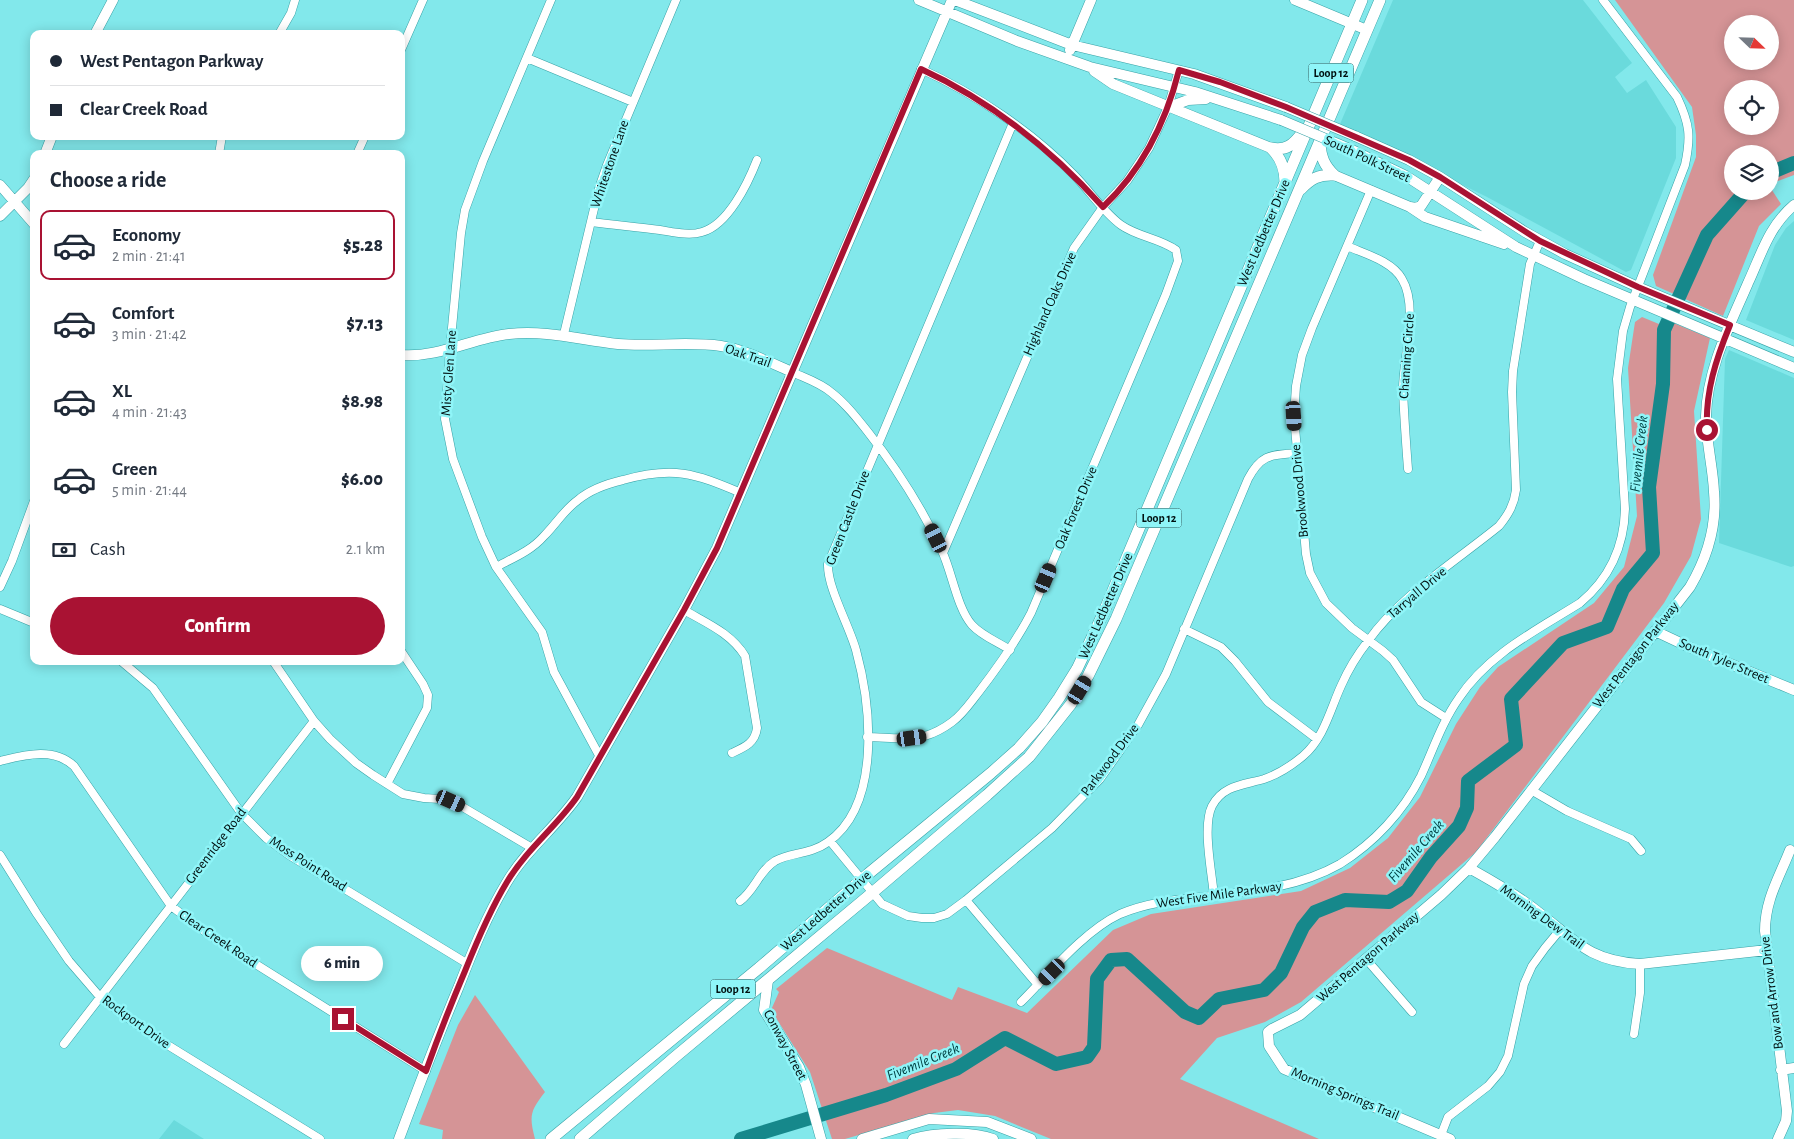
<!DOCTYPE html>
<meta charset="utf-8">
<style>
:root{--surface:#fff;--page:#f6f6f7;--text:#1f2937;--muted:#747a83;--line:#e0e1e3;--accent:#a91233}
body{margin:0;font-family:"Alegreya Sans",sans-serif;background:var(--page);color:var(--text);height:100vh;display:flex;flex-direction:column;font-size:19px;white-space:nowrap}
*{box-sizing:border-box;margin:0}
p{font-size:16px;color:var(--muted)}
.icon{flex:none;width:28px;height:28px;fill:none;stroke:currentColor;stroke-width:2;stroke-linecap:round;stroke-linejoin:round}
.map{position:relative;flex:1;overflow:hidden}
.sheet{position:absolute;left:30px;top:150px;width:375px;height:515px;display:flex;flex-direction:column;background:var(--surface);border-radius:10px;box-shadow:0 2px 12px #0003}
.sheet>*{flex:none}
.hud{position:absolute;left:30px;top:30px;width:375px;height:110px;border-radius:10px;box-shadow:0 2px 12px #0003;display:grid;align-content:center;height:110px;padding:0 20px;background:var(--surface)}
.needle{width:32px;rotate:113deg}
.tools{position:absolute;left:1724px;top:15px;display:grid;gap:10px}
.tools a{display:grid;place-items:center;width:55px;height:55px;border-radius:50%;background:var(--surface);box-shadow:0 2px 12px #0003;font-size:25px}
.end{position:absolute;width:22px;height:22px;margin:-11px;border:6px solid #a91233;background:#fff;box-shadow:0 0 0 2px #fff}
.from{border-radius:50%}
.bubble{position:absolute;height:35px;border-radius:18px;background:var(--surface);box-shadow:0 2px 12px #0003;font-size:16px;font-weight:800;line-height:35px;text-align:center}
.car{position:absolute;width:15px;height:30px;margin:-15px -8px;border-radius:6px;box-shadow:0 0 4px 1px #0007;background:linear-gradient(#222 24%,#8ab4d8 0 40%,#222 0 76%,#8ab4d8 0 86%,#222 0)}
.hud b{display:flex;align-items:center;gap:18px;height:48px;font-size:19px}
.hud b+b{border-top:1px solid var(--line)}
.hud i{width:12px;height:12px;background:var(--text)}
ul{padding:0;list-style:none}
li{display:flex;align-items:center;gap:15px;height:70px;margin:0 10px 8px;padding:0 10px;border:2px solid transparent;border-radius:10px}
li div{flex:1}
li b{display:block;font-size:19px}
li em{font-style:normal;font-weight:800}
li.current{border-color:var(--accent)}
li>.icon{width:45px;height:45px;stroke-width:1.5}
h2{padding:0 20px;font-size:22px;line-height:60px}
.pay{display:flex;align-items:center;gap:12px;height:55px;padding:0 20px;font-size:19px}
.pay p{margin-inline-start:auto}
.cta{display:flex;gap:10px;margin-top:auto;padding:10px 20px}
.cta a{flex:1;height:58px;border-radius:30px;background:var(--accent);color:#fff;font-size:20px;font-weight:800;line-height:58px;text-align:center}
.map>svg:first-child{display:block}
.built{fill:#6adadc}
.green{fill:#d59496;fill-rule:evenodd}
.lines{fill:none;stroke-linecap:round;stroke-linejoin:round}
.river{stroke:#16888b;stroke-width:14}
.street-casing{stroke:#37a2a6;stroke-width:9}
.secondary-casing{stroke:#37a2a6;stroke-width:11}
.primary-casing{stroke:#37a2a6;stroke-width:12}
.street{stroke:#fff;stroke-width:8}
.secondary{stroke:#fff;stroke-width:10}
.primary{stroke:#fff;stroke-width:11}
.secondary-bridge-casing{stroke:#37a2a6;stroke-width:11;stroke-linecap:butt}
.secondary-bridge{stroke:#fff;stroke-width:10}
.route{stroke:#a91233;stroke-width:6}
.labels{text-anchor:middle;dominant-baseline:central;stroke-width:5;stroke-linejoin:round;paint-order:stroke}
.shield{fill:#8ff5f8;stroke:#2b5556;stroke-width:1}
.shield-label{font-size:12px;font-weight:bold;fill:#001010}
.street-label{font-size:14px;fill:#001010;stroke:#8ff5f8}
.water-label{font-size:15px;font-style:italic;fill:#004143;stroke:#8ff5f8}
</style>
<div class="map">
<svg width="1794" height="1139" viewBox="0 0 1794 1139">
<rect width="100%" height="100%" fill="#82e8eb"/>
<path class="built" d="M1393 0H1583L1632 63 1615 77 1627 93 1646 80 1676 127V158L1631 270 1626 272 1487 197 1340 124Z
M1794 221V340L1746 320 1775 245 1786 228Z
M1729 350 1794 378V566L1791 567 1719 543 1725 359Z
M174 1120 204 1139H159Z"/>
<path class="green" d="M1615 0H1794V175L1770 184V154H1732V191H1770V187L1781 204 1759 226 1723 316 1656 286 1653 275 1696 157V135L1692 107ZM1732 24H1770V61H1732ZM1732 89H1770V126H1732Z
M1642 317 1671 329V322L1710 338 1694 411 1701 519 1691 556 1664 603 1476 852 1301 1002 1265 1022 1217 1038 1180 1079 1319 1139H1051L995 1116 958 1110 934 1113 845 1139H832L810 1072 771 1010 779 992 776 989 827 948 952 1000 958 987 1027 1013 1113 930 1151 914 1301 891 1350 868 1388 838 1420 797 1456 724 1480 687 1498 667 1594 603 1624 567 1637 516 1628 368 1635 322Z
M475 995 545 1092C530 1111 529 1116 535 1139H442L443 1130 419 1124 458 1025Z"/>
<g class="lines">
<path class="river" d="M1770 173 1794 163
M741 1139 886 1095 956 1069 1005 1038 1056 1064 1087 1057 1094 1047 1097 979 1111 960 1127 959 1185 1012 1199 1018 1219 999 1264 990 1281 973 1303 927 1315 912 1345 900 1389 902 1407 891 1431 857 1459 826 1467 808 1468 781 1516 745 1511 699 1563 643 1607 627 1623 589 1653 553 1649 487 1663 384 1664 330 1707 235 1746 191"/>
<defs>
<path id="street" d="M551 0 483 161 465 210 461 233 450 349 445 419 453 459 482 537 496 567 542 632 554 672 600 757
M279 34 291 13 295 0
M401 50 423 0
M527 58 633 102
M219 154 222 136
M357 154 365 136
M1371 190 1312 328 1302 355 1296 386 1294 416 1306 554 1310 573 1326 603 1352 628 1383 651 1393 660 1421 702 1446 718
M591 222C614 225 637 227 660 230 673 232 689 236 702 232 728 225 748 183 757 160
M1347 246C1365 254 1392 261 1402 279 1419 307 1403 357 1403 389 1404 416 1406 443 1408 469
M564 334 599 188 607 165 676 0
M792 372C805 378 821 383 832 393 846 404 857 418 868 432 897 469 922 508 942 551 952 572 957 608 972 625 982 636 998 642 1010 650
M943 553 1074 248 1103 207 1127 181 1149 148 1168 107 1179 70
M496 567C513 558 531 551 544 536 556 524 564 510 578 500 591 489 606 484 623 480 673 466 694 473 741 493
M0 587 12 561 34 501
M0 609 34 623
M684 610C706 623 731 633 745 656L757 728C755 743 745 747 732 753
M1184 629 1221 647 1235 661 1268 702 1317 739
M121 661 153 688 241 813 266 838 289 855 468 964
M273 661 314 721 330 739 356 763 373 775 403 794 424 798 440 799 461 806 532 848
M867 737C886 737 907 741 925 736 935 733 944 728 952 722 963 714 970 703 978 693 998 667 1016 642 1031 613L1166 294 1178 261 1176 250C1159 238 1138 237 1121 225 1103 212 1090 191 1074 175 1032 132 976 94 921 69
M0 761C25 755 53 747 74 766L171 906 211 936 426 1071
M387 784 427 708 428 695 423 684 401 651
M1531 790 1567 811 1631 839 1641 851
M830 841 882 904 908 916 922 918H934L947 914 966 900 1052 828 1100 779 1138 725 1166 674 1248 479C1261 454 1271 455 1297 453
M0 855 37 914 69 961 100 997 136 1024 166 1044 320 1139
M1214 896C1212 873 1202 826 1212 806 1223 785 1244 785 1264 779 1279 774 1291 766 1303 756 1324 738 1330 710 1341 686 1348 670 1357 655 1368 641 1400 596 1456 561 1499 526 1508 515 1514 505 1516 490L1512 392 1513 371 1530 264 1540 241
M966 900 1038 985
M740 901C755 890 759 871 775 861 791 852 810 855 828 842 882 804 871 705 856 650 849 625 827 587 828 564L1013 123
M1366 959 1412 1012
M1021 1002C1049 974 1084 931 1120 914 1146 903 1173 900 1201 897 1248 892 1298 888 1340 864 1374 843 1403 812 1421 776 1433 750 1442 722 1459 698 1488 654 1537 630 1580 603 1610 578 1624 547 1625 509L1617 379 1623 331 1630 307 1685 165C1691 137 1690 124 1677 97L1603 0
M1634 1034 1640 993V964
M64 1044 314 721
M1441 1135 1448 1117 1488 1086 1500 1072 1508 1056 1524 984 1532 966 1545 948 1560 930"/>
<path id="secondary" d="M919 0 1017 41 1090 67 1195 92 1281 120
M955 0 1072 45 1194 74 1286 107
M1295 0 1367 30
M95 34 113 0
M1070 50 1091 0
M1094 71 1113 84 1271 148
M1169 107 1188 100 1206 99
M1355 136 1409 160 1440 177 1525 232 1565 254 1638 287 1794 352
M1350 149 1406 176 1516 247 1584 279 1794 368
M45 154 52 136
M1334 175 1410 207 1425 217 1504 244
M0 185 34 224
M1410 207 1416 208 1421 206 1440 177
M0 216 28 188 34 179
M401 355C439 358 472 338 509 334 548 330 580 340 618 344 652 347 687 341 721 346 745 350 769 362 792 372
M1655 631 1689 647 1794 690
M1469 868C1492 881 1516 894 1537 911 1575 940 1588 961 1640 964L1767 950
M768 980 764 1010 799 1067 806 1085 821 1139
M1781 1070 1794 1068
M399 1139C418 1088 438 1036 459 986 473 950 487 915 507 882 526 850 556 827 577 797L684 610 717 548 952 0
M862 1139 929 1119 987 1122 1031 1139
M913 1139C933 1133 973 1131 993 1139
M1450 1139 1284 1069 1269 1046 1268 1032 1272 1029 1300 1015 1441 895 1469 868 1495 837 1690 587C1707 558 1717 525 1714 492 1713 467 1706 442 1706 416 1707 369 1730 325 1748 283 1761 255 1769 226 1794 205
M1778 1139 1786 1121 1787 1111 1765 931C1765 900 1779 878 1790 850"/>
<path id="primary" d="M1320 144C1321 157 1324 165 1334 175
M1271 148C1286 151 1293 145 1302 133
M1271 148C1281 158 1285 168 1285 182
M1301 189C1311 179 1319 174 1334 175
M551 1139 759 968 868 874 991 773 1019 748 1042 722 1059 698 1077 669 1103 614 1362 0
M580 1139 675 1057 872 893 987 795 1029 757 1071 704 1088 676 1116 619 1380 0"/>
</defs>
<use href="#street" class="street-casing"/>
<use href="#secondary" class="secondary-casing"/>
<use href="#primary" class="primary-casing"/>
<use href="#street" class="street"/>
<use href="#secondary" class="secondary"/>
<use href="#primary" class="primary"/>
<defs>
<path id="secondary-bridge" d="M1286 107 1355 136
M1281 120 1350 149"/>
</defs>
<use href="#secondary-bridge" class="secondary-bridge-casing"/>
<use href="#secondary-bridge" class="secondary-bridge"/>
</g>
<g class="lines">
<path class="route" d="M343 1019 426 1071C438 1037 451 1004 465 971 477 941 490 910 507 882 526 850 556 827 577 797L684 610 717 548 921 69C993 102 1051 149 1103 207 1142 170 1166 122 1179 70L1220 82 1286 107 1409 160 1440 177 1540 241 1638 287 1730 325C1716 359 1705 392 1707 430"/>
</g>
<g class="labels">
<g class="shield">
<rect x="1308.5" y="63.5" width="45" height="19" rx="4"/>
<rect x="1136.5" y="508.5" width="45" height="19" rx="4"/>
<rect x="710.5" y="979.5" width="45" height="19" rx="4"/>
</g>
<g class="shield-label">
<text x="1331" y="73">Loop 12</text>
<text x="1159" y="518">Loop 12</text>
<text x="733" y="989">Loop 12</text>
</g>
<g class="street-label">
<text transform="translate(1367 159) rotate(25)">South Polk Street</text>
<text transform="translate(610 164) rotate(-71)">Whitestone Lane</text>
<text transform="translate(1264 233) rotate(-67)">West Ledbetter Drive</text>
<text transform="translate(1050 304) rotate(-66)">Highland Oaks Drive</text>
<text transform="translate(748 356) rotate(19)">Oak Trail</text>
<text transform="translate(1407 356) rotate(-86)">Channing Circle</text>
<text transform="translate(449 373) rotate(-86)">Misty Glen Lane</text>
<text transform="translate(1300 491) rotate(-95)">Brookwood Drive</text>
<text transform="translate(1076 508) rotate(-67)">Oak Forest Drive</text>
<text transform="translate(848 518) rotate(-69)">Green Castle Drive</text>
<text transform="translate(1417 593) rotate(-40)">Tarryall Drive</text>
<text transform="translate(1106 606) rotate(-66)">West Ledbetter Drive</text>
<text transform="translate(1636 655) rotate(-52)">West Pentagon Parkway</text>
<text transform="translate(1724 661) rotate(23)">South Tyler Street</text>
<text transform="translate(1110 760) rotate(-53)">Parkwood Drive</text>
<text transform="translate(216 846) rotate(-53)">Greenridge Road</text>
<text transform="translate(308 864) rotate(33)">Moss Point Road</text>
<text transform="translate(1219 895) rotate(-8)">West Five Mile Parkway</text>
<text transform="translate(826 911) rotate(-41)">West Ledbetter Drive</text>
<text transform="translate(1542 917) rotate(36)">Morning Dew Trail</text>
<text transform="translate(218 939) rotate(34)">Clear Creek Road</text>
<text transform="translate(1368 957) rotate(-41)">West Pentagon Parkway</text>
<text transform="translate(1772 993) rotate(-97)">Bow and Arrow Drive</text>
<text transform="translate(136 1022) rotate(36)">Rockport Drive</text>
<text transform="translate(785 1045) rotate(62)">Conway Street</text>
<text transform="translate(1345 1094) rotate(23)">Morning Springs Trail</text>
</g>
<g class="water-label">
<text transform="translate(1639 454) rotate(-84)">Fivemile Creek</text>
<text transform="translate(1416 851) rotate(-49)">Fivemile Creek</text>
<text transform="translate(923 1062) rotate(-22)">Fivemile Creek</text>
</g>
</g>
</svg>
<div class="tools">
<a><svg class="needle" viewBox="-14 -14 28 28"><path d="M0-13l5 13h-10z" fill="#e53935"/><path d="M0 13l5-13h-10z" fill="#747a83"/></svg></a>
<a><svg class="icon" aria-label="locate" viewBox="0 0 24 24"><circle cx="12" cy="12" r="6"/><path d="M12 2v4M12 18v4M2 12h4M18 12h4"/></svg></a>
<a><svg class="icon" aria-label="layers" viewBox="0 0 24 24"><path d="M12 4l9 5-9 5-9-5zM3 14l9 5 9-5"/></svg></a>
</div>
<i class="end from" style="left:1707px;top:430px"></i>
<i class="end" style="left:343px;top:1019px"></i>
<div class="bubble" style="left:301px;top:946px;width:82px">6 min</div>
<i class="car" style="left:1294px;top:416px;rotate:176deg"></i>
<i class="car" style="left:936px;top:538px;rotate:334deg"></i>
<i class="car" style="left:1046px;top:578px;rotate:23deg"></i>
<i class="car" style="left:1080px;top:690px;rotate:31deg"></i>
<i class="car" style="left:912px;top:738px;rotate:82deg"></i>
<i class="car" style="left:451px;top:801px;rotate:114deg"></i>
<i class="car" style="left:1052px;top:972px;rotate:225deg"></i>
<div class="hud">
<b><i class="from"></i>West Pentagon Parkway</b>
<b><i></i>Clear Creek Road</b>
</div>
<section class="sheet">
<h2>Choose a ride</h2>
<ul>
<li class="current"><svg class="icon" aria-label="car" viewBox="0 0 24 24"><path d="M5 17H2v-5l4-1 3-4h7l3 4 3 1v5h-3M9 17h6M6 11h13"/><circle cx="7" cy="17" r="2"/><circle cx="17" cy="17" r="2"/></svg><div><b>Economy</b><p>2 min · 21:41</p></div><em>$5.28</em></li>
<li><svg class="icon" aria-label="car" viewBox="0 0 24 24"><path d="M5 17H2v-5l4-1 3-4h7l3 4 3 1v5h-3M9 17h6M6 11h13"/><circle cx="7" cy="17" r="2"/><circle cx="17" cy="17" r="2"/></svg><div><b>Comfort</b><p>3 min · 21:42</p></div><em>$7.13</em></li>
<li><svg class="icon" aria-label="car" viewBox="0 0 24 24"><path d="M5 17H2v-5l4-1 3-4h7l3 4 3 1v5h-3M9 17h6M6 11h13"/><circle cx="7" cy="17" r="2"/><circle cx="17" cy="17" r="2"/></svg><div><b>XL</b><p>4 min · 21:43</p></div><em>$8.98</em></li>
<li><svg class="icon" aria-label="car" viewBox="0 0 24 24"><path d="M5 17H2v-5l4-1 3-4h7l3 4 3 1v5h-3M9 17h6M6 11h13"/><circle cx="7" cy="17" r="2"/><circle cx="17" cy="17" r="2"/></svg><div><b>Green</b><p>5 min · 21:44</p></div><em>$6.00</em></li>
</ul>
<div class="pay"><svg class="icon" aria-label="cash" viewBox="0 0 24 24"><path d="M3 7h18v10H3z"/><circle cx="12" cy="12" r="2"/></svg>Cash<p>2.1 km</p></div>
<div class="cta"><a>Confirm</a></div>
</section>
</div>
